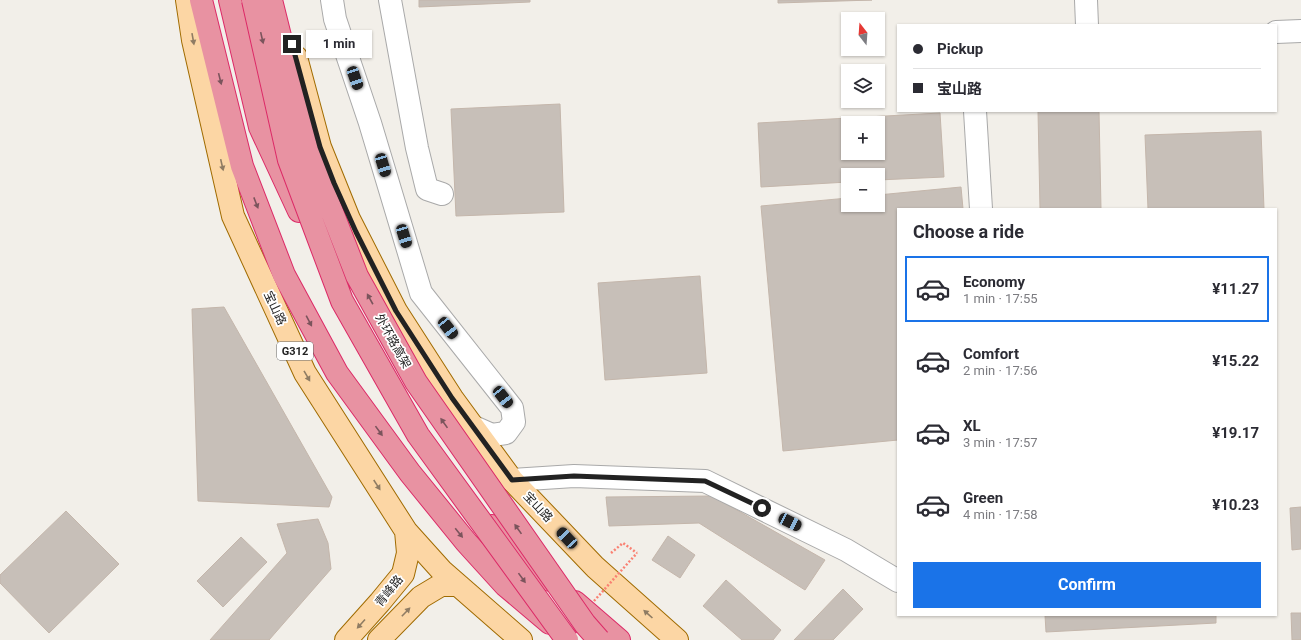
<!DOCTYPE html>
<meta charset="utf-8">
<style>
:root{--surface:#fff;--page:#f2f2f3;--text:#2b2b33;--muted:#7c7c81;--line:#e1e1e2;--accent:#1a73e8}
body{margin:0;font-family:Roboto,"Noto Sans SC",sans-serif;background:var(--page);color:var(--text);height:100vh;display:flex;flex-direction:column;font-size:15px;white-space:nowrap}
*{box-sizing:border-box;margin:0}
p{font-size:13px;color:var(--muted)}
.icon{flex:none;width:22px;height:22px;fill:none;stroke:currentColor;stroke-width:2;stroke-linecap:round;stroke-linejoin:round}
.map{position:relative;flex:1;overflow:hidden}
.sheet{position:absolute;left:897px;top:208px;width:380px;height:408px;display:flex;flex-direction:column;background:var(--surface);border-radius:0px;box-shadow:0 1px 3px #0004}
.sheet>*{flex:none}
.guide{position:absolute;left:897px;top:24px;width:380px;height:88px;border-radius:0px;box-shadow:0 1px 3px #0004;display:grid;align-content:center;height:88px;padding:0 16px;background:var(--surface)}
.needle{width:26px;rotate:343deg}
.tools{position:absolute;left:841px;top:12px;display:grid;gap:8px}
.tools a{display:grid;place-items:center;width:44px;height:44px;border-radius:0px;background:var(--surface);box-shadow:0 1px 3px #0004;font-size:20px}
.end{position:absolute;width:18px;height:18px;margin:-9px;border:5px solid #222;background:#fff;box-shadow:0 0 0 2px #fff}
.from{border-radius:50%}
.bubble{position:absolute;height:28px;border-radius:0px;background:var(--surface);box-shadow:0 1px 3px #0004;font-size:13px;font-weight:700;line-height:28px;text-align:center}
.car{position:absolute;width:12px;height:24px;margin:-12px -6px;border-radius:5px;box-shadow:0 0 3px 1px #0007;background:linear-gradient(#222 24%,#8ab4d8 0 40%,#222 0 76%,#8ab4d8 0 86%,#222 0)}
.guide b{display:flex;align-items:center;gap:14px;height:38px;font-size:15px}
.guide b+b{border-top:1px solid var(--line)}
.guide i{width:10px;height:10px;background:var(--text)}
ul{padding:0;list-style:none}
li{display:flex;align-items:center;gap:12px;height:66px;margin:0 8px 6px;padding:0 8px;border:2px solid transparent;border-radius:0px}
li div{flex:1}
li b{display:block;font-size:15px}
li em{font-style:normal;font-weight:700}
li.current{border-color:var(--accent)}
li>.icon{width:36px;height:36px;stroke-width:1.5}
h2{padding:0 16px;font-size:18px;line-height:48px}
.button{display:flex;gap:8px;margin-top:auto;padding:8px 16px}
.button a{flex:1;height:46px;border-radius:0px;background:var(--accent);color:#fff;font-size:16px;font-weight:700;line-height:46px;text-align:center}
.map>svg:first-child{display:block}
.building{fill:#c7bfb8;stroke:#c4b6ab;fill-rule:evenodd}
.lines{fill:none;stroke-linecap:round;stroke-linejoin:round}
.minor-casing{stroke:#a9a9a9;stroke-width:24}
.major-casing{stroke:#a06b00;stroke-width:24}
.highway-casing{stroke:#dc2a67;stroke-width:24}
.path{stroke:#fa8072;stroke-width:2.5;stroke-dasharray:2 2;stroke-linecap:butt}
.minor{stroke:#fff;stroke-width:22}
.major{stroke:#fcd6a4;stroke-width:22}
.highway{stroke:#e892a2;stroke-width:22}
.highway-bridge-casing{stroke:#dc2a67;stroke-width:24;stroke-linecap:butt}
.path-bridge{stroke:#fa8072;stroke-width:2.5;stroke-dasharray:2 2;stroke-linecap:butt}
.highway-bridge{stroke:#e892a2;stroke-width:22}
.oneway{fill:#7b545c}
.oneway2{fill:#8f7c63}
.route{stroke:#222;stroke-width:5}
.labels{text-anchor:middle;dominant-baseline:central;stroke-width:3.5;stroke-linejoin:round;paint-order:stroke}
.shield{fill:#fff;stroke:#646464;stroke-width:1}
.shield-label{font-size:11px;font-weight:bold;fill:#222}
.street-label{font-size:12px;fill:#222;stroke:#fff}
</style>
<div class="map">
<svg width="1301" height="640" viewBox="0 0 1301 640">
<rect width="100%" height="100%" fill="#f2efe9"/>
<path class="building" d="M419 0H530V2L419 7Z
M778 0H872L778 3Z
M560 104 564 212 456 216 451 109Z
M1038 111H1099L1101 209H1040Z
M940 113 944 177 878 180V175H848V182L761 187 758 123ZM848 123H878V153H848Z
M1261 131 1264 209H1148L1145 135Z
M961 187 963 209H898V440L783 451 761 206 848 198V205H878V195Z
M700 276 707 373 605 380 598 283Z
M224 307 332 497 329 507 198 501 192 309Z
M712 496 825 560 805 590 699 523 609 526 606 497Z
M1301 507V549L1292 550 1290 508Z
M66 511 119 564 49 633 0 583V575Z
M318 519 328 543 331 569 269 640H210L287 553 277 524Z
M668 536 695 555 680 578 652 560Z
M241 537 267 562 223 607 197 581Z
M726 580 781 630 773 640H742L703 606Z
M843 589 863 609 833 640H794Z
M1291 613H1301V640H1292Z
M1045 615H1216V623L1046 632Z"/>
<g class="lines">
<defs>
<path id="minor" d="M332 0 335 19 370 123 421 293 512 408 514 422 506 433 492 435 474 427
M390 0 417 148 427 189 442 194
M1086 0 1087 25
M1276 32 1301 31
M975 111 981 209
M512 480 574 476 705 481 846 550 898 581"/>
<path id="major" d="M187 0 193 40 233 216 305 373 406 531 442 571 521 640
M296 57 320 147 349 219 396 311 452 398 512 480 595 567 677 640
M346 640 380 602 403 574 408 553 406 531
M379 640 421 597 441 585H458"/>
<path id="highway" d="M201 0 242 166 284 275 337 373 410 473 466 542 505 585 550 623
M230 0 260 127 299 211
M492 526 524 558 550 580
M575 602 619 640"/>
</defs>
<use href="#minor" class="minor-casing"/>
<use href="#major" class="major-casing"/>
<use href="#highway" class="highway-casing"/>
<path class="path" d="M611 553 623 543 637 553"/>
<use href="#minor" class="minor"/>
<use href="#major" class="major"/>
<use href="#highway" class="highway"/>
<defs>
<path id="highway-bridge" d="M253 0 289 160 342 301 418 435 567 640
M271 0 309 153 357 276 416 382 585 624 599 640"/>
</defs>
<use href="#highway-bridge" class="highway-bridge-casing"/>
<path class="path-bridge" d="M594 601 637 553"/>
<use href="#highway-bridge" class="highway-bridge"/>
</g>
<defs><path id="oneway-solid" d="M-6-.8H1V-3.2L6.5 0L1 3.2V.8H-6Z"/></defs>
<g class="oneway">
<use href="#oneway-solid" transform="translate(262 38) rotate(77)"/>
<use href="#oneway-solid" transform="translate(220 79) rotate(76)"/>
<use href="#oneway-solid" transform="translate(256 203) rotate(69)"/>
<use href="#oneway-solid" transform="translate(370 299) rotate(-119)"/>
<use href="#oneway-solid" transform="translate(309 321) rotate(62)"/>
<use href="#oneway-solid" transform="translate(444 423) rotate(-125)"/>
<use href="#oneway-solid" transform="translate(379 431) rotate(54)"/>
<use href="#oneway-solid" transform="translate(518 529) rotate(-125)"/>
<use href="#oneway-solid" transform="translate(459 533) rotate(51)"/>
<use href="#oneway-solid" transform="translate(522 578) rotate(54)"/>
</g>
<g class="oneway2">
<use href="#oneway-solid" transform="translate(193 39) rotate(80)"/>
<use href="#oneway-solid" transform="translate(222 165) rotate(77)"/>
<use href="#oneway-solid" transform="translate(307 376) rotate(60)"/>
<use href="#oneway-solid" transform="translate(377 485) rotate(57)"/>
<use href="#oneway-solid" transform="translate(406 612) rotate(-46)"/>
<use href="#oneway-solid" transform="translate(648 614) rotate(-138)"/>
<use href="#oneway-solid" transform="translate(361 624) rotate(132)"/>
</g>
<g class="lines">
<path class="route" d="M292 44 320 147 334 183 356 232 396 311 452 398 512 480 574 476 705 481 762 508"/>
</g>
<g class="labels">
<rect class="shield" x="277" y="342" width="36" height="18" rx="3"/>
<g class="shield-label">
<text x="295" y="351">G312</text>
</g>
<g class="street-label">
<text transform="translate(275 308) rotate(65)">宝山路</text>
<text transform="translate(393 341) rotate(61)">外环路高架</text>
<text transform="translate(538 507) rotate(47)">宝山路</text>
<text transform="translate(389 591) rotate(-51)">青峰路</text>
</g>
</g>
</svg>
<div class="tools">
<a><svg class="needle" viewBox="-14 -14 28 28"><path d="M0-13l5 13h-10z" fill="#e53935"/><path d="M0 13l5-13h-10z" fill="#7c7c81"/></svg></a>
<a><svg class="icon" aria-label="layers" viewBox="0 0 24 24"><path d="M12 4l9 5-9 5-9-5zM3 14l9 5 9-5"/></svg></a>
<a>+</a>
<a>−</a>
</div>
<i class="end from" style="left:762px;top:508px"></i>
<i class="end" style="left:292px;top:44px"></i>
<div class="bubble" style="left:306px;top:30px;width:66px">1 min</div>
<i class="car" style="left:355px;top:78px;rotate:161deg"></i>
<i class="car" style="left:383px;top:165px;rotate:163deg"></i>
<i class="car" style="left:404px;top:236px;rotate:163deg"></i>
<i class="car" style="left:448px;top:328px;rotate:142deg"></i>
<i class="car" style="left:503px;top:397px;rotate:142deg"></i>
<i class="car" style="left:790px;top:522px;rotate:116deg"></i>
<i class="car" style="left:567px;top:538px;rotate:317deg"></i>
<div class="guide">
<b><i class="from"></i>Pickup</b>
<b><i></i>宝山路</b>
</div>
<section class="sheet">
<h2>Choose a ride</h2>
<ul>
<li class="current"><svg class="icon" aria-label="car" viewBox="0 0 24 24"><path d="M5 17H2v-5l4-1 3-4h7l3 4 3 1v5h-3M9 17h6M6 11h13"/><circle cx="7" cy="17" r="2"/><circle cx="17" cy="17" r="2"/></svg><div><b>Economy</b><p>1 min · 17:55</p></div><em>¥11.27</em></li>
<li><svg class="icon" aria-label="car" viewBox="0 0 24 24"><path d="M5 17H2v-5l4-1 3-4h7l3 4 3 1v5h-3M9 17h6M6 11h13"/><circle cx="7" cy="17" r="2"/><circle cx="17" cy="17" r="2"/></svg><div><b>Comfort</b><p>2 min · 17:56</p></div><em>¥15.22</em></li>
<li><svg class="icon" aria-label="car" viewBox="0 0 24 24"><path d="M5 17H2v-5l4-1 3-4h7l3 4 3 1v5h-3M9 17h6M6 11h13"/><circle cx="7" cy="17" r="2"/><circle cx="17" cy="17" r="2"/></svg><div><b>XL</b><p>3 min · 17:57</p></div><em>¥19.17</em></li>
<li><svg class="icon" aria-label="car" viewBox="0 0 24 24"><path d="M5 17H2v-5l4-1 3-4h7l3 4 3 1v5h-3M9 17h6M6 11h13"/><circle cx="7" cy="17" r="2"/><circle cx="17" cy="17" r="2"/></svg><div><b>Green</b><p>4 min · 17:58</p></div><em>¥10.23</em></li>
</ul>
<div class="button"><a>Confirm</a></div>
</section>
</div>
